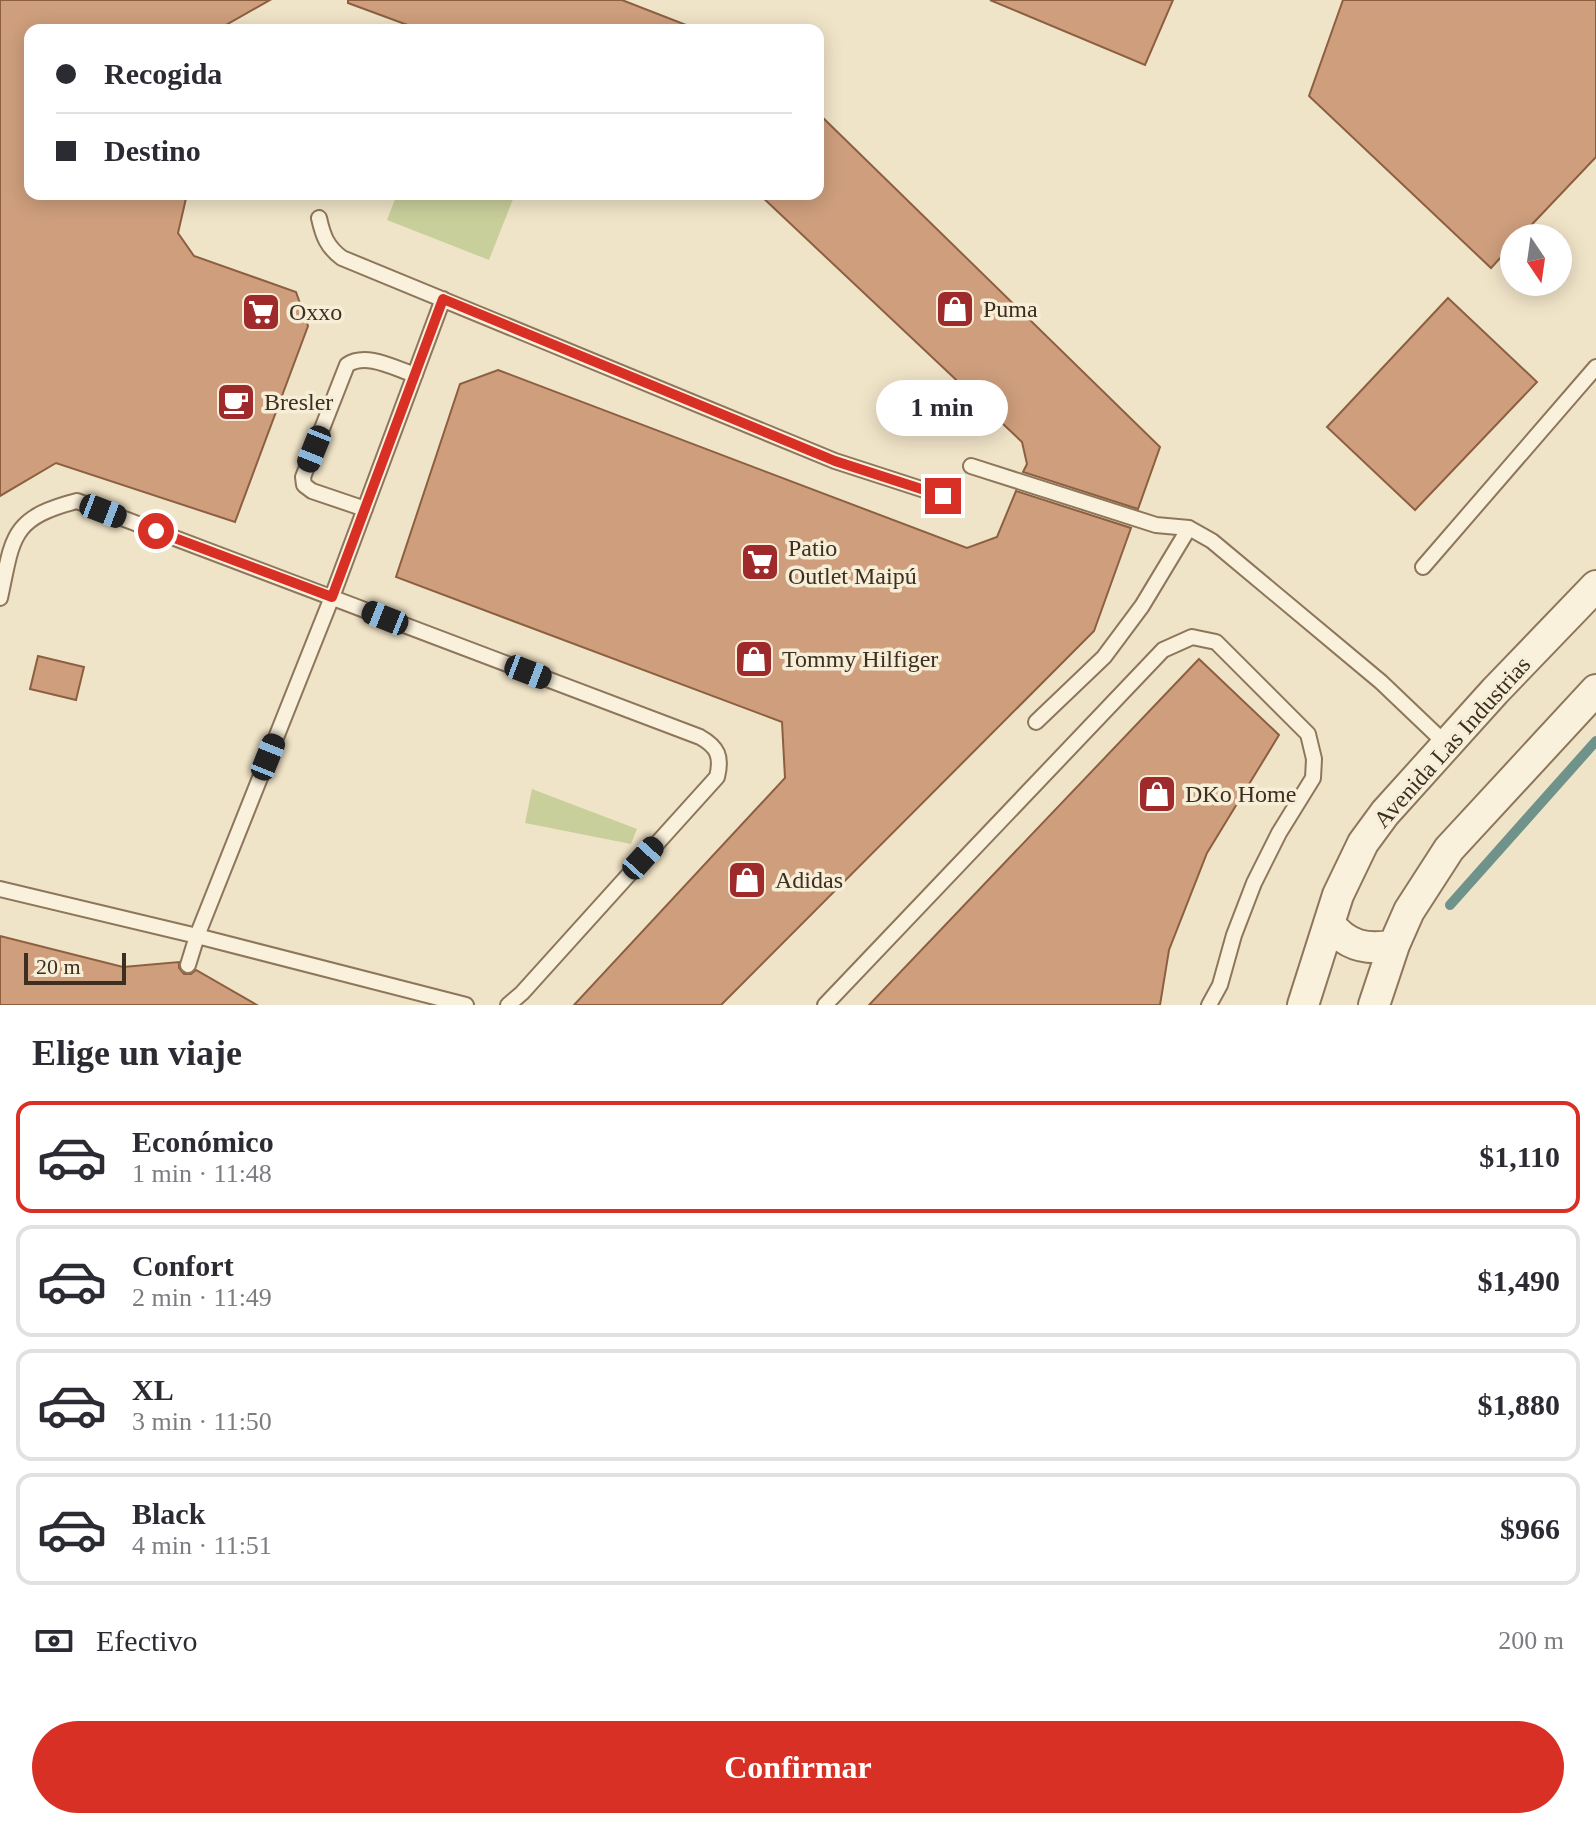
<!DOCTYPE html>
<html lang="es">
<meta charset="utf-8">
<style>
:root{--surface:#fff;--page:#f7f7f7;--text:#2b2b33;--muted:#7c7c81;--line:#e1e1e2;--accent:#d93025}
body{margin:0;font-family:"Times New Roman",serif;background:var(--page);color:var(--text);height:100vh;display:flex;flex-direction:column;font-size:30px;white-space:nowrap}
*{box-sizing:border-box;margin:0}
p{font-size:26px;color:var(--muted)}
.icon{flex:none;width:44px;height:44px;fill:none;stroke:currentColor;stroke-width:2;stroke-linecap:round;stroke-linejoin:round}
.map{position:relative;height:1005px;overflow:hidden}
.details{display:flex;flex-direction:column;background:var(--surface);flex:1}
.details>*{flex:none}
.hud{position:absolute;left:24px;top:24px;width:800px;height:176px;border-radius:16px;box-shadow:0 4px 20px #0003;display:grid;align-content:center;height:176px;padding:0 32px;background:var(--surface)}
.needle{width:52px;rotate:167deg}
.controls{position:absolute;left:1500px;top:224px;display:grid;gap:16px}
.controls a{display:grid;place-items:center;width:72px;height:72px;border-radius:50%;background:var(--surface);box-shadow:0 4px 20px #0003;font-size:40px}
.scale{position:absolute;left:24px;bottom:20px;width:102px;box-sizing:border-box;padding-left:8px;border:4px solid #3d2e20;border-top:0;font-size:22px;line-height:28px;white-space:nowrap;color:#3d2e20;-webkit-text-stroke:6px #f7eed8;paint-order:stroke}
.end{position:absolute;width:36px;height:36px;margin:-18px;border:10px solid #d93025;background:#fff;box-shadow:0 0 0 4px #fff}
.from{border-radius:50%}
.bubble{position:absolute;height:56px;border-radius:28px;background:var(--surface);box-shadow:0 4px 20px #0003;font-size:26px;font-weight:700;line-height:56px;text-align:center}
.car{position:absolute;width:24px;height:48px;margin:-24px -12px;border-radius:10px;box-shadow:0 0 6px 2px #0007;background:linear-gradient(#222 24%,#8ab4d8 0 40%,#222 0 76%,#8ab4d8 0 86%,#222 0)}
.hud b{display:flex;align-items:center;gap:28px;height:76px;font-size:30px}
.hud b+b{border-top:2px solid var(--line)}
.hud i{width:20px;height:20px;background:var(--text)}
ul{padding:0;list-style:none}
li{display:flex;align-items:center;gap:24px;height:112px;margin:0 16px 12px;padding:0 16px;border:4px solid var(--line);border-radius:16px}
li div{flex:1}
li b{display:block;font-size:30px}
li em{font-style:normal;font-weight:700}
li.active{border-color:var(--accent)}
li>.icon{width:72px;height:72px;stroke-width:1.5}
h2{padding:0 32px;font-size:36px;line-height:96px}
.pay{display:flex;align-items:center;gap:20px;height:88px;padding:0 32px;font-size:30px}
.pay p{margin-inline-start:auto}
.cta{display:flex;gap:16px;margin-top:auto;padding:16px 32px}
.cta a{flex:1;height:92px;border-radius:48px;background:var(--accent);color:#fff;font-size:32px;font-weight:700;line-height:92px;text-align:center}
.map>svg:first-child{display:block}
.green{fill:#c9cf9b}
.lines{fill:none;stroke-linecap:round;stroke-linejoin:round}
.stream{stroke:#6f938a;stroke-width:10}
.building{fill:#cf9f7d;stroke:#8d5f41;stroke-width:2}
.lane-casing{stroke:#8d765c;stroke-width:18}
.street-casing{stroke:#8d765c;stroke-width:34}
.lane{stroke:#faf1dc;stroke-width:14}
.street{stroke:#faf1dc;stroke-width:30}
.route{stroke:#d93025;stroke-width:10}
.labels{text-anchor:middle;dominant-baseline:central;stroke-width:7;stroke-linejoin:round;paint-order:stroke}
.poi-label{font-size:24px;fill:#3d2e20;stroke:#f7eed8;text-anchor:start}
.street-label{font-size:24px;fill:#3d2e20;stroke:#f7eed8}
</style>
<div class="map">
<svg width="1596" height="1005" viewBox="0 0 1596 1005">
<rect width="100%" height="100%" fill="#f0e4c8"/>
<path class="green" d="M397 194H515L489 260 387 220Z
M532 789 637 829 631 844 525 823Z"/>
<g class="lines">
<path class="stream" d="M1450 905 1596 741"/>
</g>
<path class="building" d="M0 0H270L217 30H30V194H187L178 233 194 256 296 292 308 326 235 522 56 463 0 496Z
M348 0H622L694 28 693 30H421L348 3Z
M990 0H1173L1145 65Z
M1343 0H1596V157L1519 238H1514V243L1491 268 1309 96Z
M818 113 1160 447 1138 509 1023 472 1027 464 1022 442 759 194H818Z
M1448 298 1537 382 1415 510 1327 427Z
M498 370 967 548 997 537 1016 491 1131 528 1094 631 721 1005H574L785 778 782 722 396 577 460 384Z
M38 656 84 667 76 700 30 689Z
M1199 659 1279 735 1207 853 1169 950 1160 1005H869Z
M0 936 123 967 179 962V968L184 974H191L196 970 257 1005H0Z"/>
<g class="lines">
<defs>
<path id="lane" d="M319 218C323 236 327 247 342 258L835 461 943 496
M971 466 1156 525 1189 528 1212 541 1381 682 1446 744
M365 509 312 491 304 485 303 477 347 365C366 352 394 368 415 375
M1423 567 1596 367
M0 598C13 538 10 518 77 501L700 737C718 747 722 757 717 777L522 993 508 1005
M1036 722 1104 657 1142 606 1189 528
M0 889 197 936 466 1005
M188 965 197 936 332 597 443 299
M825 1005 1163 650 1192 637 1216 642 1308 734 1314 759 1313 778 1279 833 1254 883 1234 935 1220 985 1209 1005"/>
<path id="street" d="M1329 923C1346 946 1367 951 1394 945
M1303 1005 1338 895 1363 843 1385 813 1495 691 1596 586
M1374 1005 1394 945 1409 911 1449 849 1596 690"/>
</defs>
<use href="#lane" class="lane-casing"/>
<use href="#street" class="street-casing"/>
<use href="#lane" class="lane"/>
<use href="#street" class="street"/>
</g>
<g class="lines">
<path class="route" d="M156 531 332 597 443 299 835 461 943 496"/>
</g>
<defs>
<symbol id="shop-square" viewBox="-11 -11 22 22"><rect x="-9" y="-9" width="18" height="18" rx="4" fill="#9e2a2b" stroke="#f7eed8"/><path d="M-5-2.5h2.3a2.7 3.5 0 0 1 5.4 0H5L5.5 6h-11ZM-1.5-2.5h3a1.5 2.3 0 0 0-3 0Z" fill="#fff"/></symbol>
<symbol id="supermarket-square" viewBox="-11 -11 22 22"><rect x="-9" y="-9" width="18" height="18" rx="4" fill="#9e2a2b" stroke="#f7eed8"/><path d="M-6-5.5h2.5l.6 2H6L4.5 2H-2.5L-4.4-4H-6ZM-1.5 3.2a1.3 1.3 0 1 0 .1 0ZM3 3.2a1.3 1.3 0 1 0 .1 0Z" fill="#fff"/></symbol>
<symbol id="cafe-square" viewBox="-11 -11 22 22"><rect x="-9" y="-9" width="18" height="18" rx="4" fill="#9e2a2b" stroke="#f7eed8"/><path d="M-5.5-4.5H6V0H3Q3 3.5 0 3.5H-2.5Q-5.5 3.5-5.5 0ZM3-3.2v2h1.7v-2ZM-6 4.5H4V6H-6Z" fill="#fff"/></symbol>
</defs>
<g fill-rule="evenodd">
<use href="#shop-square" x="933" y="287" width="44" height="44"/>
<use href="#supermarket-square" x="239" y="290" width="44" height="44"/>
<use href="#cafe-square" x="214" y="380" width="44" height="44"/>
<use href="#supermarket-square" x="738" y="540" width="44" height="44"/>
<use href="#shop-square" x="732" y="637" width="44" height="44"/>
<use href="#shop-square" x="1135" y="772" width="44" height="44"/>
<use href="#shop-square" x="725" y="858" width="44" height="44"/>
</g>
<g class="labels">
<g class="poi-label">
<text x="983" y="309">Puma</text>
<text x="289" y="312">Oxxo</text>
<text x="264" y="402">Bresler</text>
<text x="788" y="548">Patio<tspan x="788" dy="28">Outlet Maipú</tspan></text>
<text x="782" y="659">Tommy Hilfiger</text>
<text x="1185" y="794">DKo Home</text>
<text x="775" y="880">Adidas</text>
</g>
<g class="street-label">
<text transform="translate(1452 742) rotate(-48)">Avenida Las Industrias</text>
</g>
</g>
</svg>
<div class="controls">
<a><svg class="needle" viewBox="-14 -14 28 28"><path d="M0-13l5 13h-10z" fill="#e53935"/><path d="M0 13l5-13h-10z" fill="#7c7c81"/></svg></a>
</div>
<div class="scale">20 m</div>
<i class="end from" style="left:156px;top:531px"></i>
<i class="end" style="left:943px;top:496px"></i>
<div class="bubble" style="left:876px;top:380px;width:132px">1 min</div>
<i class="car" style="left:314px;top:449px;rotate:202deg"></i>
<i class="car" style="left:103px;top:511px;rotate:111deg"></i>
<i class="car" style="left:385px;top:618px;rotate:292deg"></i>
<i class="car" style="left:528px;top:672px;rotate:111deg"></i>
<i class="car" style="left:268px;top:757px;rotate:22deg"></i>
<i class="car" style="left:643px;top:858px;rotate:42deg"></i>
<div class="hud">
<b><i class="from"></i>Recogida</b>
<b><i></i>Destino</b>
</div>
</div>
<section class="details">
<h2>Elige un viaje</h2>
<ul>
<li class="active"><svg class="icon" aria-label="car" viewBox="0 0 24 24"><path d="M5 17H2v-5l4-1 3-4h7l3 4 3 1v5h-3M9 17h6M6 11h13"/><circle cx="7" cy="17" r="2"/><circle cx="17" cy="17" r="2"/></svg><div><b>Económico</b><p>1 min · 11:48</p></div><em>$1,110</em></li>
<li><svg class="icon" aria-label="car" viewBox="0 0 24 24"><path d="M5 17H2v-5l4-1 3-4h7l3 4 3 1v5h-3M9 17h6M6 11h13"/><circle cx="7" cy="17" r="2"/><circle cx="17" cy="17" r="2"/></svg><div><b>Confort</b><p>2 min · 11:49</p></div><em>$1,490</em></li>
<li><svg class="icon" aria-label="car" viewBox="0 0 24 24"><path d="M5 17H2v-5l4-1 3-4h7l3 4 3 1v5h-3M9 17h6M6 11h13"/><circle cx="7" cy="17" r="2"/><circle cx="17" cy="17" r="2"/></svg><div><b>XL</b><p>3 min · 11:50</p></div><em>$1,880</em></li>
<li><svg class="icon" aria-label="car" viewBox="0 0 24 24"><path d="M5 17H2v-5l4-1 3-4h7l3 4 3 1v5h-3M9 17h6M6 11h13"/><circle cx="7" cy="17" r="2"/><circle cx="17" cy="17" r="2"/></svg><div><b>Black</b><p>4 min · 11:51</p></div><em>$966</em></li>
</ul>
<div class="pay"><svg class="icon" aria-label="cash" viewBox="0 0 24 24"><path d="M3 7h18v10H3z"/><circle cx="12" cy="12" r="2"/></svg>Efectivo<p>200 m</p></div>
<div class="cta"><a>Confirmar</a></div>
</section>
